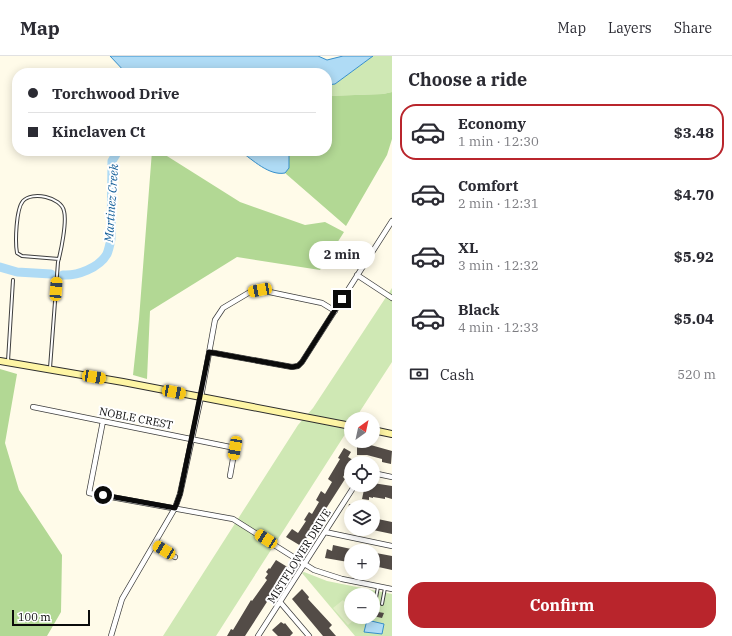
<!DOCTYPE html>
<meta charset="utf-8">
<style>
:root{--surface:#fff;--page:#f2f2f3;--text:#2b2b33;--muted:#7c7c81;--line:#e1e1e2;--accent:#b9252c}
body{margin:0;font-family:"IBM Plex Serif",serif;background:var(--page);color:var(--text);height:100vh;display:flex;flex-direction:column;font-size:15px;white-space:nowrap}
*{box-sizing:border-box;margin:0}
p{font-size:13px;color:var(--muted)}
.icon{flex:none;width:22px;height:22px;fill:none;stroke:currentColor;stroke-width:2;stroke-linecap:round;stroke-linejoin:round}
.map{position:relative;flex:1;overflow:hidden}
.details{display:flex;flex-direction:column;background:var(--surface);width:340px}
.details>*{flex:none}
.top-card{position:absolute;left:12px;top:12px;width:320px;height:88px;border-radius:16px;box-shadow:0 2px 10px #0003;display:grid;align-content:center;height:88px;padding:0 16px;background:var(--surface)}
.needle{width:26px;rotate:33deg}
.controls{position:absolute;left:344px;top:356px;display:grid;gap:8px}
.controls a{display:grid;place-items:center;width:36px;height:36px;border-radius:50%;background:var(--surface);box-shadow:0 2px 10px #0003;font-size:20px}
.scale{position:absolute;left:12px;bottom:10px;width:78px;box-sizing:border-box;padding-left:4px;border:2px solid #0b0b0b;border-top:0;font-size:11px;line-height:14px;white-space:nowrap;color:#0b0b0b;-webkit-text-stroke:3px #fff;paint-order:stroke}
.end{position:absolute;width:18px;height:18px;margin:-9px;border:5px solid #0b0b0b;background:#fff;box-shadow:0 0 0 2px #fff}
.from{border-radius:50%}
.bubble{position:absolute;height:28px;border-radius:14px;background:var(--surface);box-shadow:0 2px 10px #0003;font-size:13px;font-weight:700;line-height:28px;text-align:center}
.car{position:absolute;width:12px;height:24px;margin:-12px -6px;border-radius:5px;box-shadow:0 0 3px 1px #0007;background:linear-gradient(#f5c518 24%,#345 0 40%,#f5c518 0 76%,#345 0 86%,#f5c518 0)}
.top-card b{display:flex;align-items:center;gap:14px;height:38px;font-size:15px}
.top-card b+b{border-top:1px solid var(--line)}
.top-card i{width:10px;height:10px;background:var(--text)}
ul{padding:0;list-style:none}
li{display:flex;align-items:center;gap:12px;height:56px;margin:0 8px 6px;padding:0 8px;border:2px solid transparent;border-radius:16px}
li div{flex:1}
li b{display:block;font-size:15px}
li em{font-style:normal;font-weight:700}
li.selected{border-color:var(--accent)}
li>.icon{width:36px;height:36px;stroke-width:1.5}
h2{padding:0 16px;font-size:18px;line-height:48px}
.pay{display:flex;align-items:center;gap:10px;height:44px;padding:0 16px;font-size:15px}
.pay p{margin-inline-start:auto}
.primary-button{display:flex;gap:8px;margin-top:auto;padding:8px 16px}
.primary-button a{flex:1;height:46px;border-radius:16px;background:var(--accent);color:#fff;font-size:16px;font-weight:700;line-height:46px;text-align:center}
header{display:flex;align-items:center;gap:24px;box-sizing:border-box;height:56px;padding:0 20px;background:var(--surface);border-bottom:1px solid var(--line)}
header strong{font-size:19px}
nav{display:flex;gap:22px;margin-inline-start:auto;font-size:14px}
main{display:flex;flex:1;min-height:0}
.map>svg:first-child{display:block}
.green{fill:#cfe8b4;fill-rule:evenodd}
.forest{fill:#b2d894}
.pitch{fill:#e1efc6}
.water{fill:#afdbf5;stroke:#368fcb}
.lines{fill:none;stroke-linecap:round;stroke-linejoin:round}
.river{stroke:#afdbf5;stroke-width:9}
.building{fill:#534c47}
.lane-casing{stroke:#3e3e3e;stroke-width:4}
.street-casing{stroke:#3e3e3e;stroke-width:6}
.secondary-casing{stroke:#2d2d2d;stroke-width:8}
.lane{stroke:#fff;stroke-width:2}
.street{stroke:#fff;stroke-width:4.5}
.secondary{stroke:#fef5a4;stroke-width:6}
.route{stroke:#0b0b0b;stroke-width:5}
.labels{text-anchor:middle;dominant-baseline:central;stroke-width:4;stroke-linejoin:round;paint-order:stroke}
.street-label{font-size:11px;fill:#0b0b0b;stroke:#fff}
.water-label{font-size:12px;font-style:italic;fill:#16609a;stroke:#fff}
</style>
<header>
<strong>Map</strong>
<nav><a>Map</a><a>Layers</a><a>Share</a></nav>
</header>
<main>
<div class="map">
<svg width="392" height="580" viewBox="0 0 392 580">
<rect width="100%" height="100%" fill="#fffbe9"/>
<path class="green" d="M373 0H392V36L383 38 327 40V29L335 28Z
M392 232V306L355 363H351V369L216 580H163L298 369 313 352Z
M304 516 327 525 392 538V580H355L302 517ZM351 539H373V561H351Z"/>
<path class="forest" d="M392 36V83L387 99 346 170 285 117 287 95H327V40L383 38Z
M152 95H159L240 146 305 169 325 166 344 176 320 214 237 201 150 255 147 323 133 319 139 263Z
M0 313 17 318 5 387 19 434 62 499 61 556 47 580H0Z"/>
<path class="pitch" d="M343 544 351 554V561H357L348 569 333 552Z"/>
<path class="water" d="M110 0H318L327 4 343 0H373L335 28 327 29V17H126Z
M240 95H289V112L285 117C269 120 253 104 240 95Z
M367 564 384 568 382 578 364 576Z"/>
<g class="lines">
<path class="river" d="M0 211 17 216 51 218
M63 219C77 220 99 212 107 198 109 193 110 188 111 183L112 105 118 95"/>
</g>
<path class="building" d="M367 388 392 395 391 408 382 406V403L367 399H357V389Z
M344 392 351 396 348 401 353 404 343 421 345 423 304 487 303 486 301 490 286 481 292 473 298 477 306 465 304 464 309 456 312 458 319 446 316 444 321 435 325 438 332 426 328 423 340 403 338 402Z
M373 427 392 430V443L385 441V443L373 441V442L369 441V444L362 443 365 429H373Z
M349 448H351V469L345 468Z
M373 462 392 466V478L373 474Z
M333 489 351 493V505H348V506L325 502 327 493 332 495Z
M376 497 392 500V514L374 510Z
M276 504 289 512 274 535 245 580H227L231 573 233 574 251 544 252 545 267 524 265 522 268 518 266 516 269 512 270 513Z
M302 533 309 541 308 543 332 569 329 572 336 580H323L292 543Z
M373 555 384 557 382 562 373 560Z
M281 566 284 568 285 567 293 577 290 580H278L272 574Z"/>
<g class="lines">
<defs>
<path id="lane" d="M8 305 13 224
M50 312 58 206C61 195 67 166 64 155 61 141 32 135 23 145 16 153 15 186 17 197L22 200 59 203
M375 547 378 531
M382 548 385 532"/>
<path id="street" d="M357 219 392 242
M209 296 292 311 298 310 302 306 392 165
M33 351 235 392 230 420
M103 365 89 437 233 463 314 514 342 523 392 533
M373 417 392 421
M325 476 392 490
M154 488 175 501
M280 546 309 580
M111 580 122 543 175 452 180 438 201 341 215 264 223 252 250 236 260 234 322 247 335 255
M258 580 355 429"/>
<path id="secondary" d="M0 305 123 326 351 370
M373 374 392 378"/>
</defs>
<use href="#lane" class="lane-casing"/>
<use href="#street" class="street-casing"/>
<use href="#secondary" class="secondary-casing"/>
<use href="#lane" class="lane"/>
<use href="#street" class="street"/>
<use href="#secondary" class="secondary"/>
</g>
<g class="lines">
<path class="route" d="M103 439 175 452 180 438 209 296 292 311 298 310 302 306 342 243"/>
</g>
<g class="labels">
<g class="street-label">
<text transform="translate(136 362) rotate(11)">NOBLE CREST</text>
<text transform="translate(299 500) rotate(-58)">MISTFLOWER DRIVE</text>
</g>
<g class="water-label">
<text transform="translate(111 147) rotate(-86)">Martinez Creek</text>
</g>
</g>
</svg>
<div class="controls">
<a><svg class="needle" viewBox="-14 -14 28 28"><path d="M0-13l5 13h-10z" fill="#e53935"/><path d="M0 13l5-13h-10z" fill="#7c7c81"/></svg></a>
<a><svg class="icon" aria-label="locate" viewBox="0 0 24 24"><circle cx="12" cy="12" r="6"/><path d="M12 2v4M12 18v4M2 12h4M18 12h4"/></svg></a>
<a><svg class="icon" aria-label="layers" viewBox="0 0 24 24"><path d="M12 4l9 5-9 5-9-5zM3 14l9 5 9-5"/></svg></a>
<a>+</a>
<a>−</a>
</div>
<div class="scale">100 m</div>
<i class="end from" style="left:103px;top:439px"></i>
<i class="end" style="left:342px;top:243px"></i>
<div class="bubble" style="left:309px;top:185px;width:66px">2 min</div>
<i class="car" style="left:56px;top:233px;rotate:4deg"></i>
<i class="car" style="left:260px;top:234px;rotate:259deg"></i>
<i class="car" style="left:94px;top:321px;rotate:100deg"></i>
<i class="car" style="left:174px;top:336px;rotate:101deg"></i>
<i class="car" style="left:235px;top:392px;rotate:190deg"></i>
<i class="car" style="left:266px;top:483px;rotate:303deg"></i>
<i class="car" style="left:164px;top:494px;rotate:301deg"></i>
<div class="top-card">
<b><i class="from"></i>Torchwood Drive</b>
<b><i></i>Kinclaven Ct</b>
</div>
</div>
<section class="details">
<h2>Choose a ride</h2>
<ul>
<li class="selected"><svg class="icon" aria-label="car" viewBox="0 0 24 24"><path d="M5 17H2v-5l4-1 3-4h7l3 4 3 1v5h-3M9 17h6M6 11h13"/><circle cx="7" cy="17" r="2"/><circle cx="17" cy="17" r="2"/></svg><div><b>Economy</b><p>1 min · 12:30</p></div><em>$3.48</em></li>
<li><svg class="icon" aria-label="car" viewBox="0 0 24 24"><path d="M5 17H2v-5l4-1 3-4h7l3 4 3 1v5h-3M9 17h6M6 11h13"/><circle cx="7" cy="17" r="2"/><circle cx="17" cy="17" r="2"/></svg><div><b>Comfort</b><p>2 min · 12:31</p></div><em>$4.70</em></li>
<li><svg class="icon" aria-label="car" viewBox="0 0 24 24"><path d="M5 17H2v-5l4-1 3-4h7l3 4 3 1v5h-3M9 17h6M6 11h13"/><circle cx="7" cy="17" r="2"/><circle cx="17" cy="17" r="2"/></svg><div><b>XL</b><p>3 min · 12:32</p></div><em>$5.92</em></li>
<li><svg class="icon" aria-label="car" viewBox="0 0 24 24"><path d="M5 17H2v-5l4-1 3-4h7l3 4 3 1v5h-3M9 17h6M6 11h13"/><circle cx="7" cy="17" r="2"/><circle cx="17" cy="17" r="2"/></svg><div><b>Black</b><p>4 min · 12:33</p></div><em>$5.04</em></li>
</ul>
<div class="pay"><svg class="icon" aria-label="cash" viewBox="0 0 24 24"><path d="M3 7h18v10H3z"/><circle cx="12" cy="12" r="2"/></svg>Cash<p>520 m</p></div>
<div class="primary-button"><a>Confirm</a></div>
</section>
</main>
